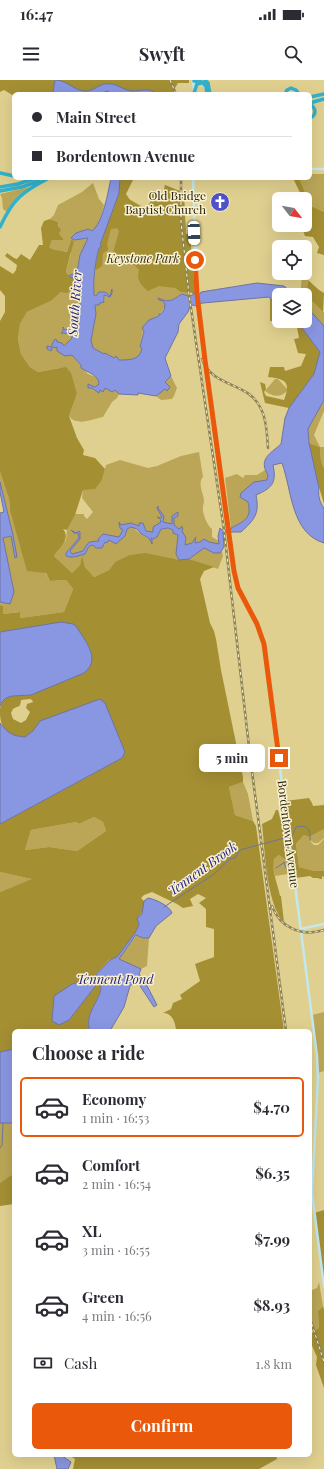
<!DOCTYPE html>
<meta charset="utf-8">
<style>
:root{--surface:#fff;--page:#f7f7f7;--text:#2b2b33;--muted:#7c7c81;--line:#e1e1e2;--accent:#ea580c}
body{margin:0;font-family:"Playfair Display",serif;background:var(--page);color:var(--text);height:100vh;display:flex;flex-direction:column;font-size:15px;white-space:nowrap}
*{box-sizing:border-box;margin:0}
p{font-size:13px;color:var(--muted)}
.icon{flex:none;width:22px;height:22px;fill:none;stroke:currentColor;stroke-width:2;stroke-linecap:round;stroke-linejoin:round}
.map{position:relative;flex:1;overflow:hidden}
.drawer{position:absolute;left:12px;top:949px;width:300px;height:428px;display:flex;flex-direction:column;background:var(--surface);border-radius:6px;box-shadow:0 4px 16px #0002}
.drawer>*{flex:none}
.guide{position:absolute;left:12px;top:12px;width:300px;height:88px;border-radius:6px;box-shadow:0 4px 16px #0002;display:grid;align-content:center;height:88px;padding:0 20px;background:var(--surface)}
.needle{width:26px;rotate:121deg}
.fabs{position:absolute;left:272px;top:112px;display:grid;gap:8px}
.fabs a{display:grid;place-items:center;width:40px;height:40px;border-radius:6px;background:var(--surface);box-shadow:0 4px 16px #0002;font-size:20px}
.end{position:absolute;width:18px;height:18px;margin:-9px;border:5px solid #ea580c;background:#fff;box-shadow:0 0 0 2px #fff}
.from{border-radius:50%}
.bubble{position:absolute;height:28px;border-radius:6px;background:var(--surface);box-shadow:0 4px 16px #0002;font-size:13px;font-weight:700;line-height:28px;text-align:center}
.car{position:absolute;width:12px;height:24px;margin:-12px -6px;border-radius:5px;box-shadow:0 0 3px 1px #0007;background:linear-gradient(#fff 24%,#345 0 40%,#fff 0 76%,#345 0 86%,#fff 0)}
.guide b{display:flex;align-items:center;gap:14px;height:38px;font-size:15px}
.guide b+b{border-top:1px solid var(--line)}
.guide i{width:10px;height:10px;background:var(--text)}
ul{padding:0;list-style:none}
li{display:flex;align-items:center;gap:12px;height:60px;margin:0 8px 6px;padding:0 12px;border:2px solid transparent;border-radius:6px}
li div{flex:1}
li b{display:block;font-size:15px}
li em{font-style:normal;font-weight:700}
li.active{border-color:var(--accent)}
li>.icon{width:36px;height:36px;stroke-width:1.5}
h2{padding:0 20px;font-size:18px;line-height:48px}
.pay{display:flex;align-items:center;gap:10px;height:44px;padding:0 20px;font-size:15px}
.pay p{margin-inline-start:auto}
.primary-button{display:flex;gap:8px;margin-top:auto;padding:8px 20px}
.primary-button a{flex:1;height:46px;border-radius:6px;background:var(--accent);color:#fff;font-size:16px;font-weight:700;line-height:46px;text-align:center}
.status{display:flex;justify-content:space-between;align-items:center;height:28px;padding:0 20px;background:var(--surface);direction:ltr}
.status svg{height:11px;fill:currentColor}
header{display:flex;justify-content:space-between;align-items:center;height:52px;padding:0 20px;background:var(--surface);font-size:18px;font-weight:700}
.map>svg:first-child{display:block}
.green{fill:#baa656}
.forest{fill:#a48f33;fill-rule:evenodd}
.water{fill:#8996e2;stroke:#6d74a2}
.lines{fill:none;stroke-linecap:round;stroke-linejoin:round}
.stream{stroke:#6d74a2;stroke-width:1}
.secondary{stroke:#c2e8f0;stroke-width:2.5}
.highway{stroke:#32b1cc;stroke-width:3.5}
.rail-casing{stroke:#8e8354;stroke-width:2.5}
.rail{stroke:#f9f1d2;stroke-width:1;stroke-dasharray:3;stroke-linecap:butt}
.route{stroke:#ea580c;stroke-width:5}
.labels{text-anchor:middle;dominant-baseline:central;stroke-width:3;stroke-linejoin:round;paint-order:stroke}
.poi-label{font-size:12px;fill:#2c260c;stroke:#f9f1d2;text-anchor:end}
.park-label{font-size:12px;font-style:italic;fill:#362d05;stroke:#f9f1d2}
.street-label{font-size:12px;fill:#2c260c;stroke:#f9f1d2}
.water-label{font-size:13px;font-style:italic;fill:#25237b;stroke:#f9f1d2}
</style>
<div class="status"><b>16:47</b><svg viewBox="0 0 49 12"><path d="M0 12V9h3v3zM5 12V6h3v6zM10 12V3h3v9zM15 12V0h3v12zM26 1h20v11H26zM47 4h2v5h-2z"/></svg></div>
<header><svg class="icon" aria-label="menu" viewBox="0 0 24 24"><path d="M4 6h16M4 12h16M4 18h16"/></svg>Swyft<svg class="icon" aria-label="search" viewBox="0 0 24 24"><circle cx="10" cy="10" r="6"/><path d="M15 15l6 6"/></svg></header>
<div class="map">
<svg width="324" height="1389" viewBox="0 0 324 1389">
<rect width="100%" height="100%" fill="#e0d090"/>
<path class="green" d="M310 94H324V132L311 126 299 98H310Z
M93 103 99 119 104 125C102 134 99 146 92 151L88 149 76 153 74 160 88 157 80 175 77 194 70 195V197L67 194 66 191 71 174V160L67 172 52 169 48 167 52 160H64L59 153 58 142 50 139 54 135 58 125 82 112Z
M165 105 180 111 187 190 188 216 182 214 170 222 159 219V220L163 221 165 225C160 241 148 236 144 248 142 253 141 261 140 267L142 270C140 273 139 276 137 278 129 283 114 280 108 274H104L93 268 91 266V260L96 234 95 224 105 221 104 215 107 217 111 216V212L110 216 105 212H99L96 216 94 215C92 179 106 146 119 113L146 129 153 118 150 117 153 110 163 115Z
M30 107 18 116 7 132 3 129 2 118 0 114Z
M302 197 308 200 306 215 323 232H324V246L305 225V215H300Z
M73 207 81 208 79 236 75 242 76 243 69 249 65 250 64 247 63 251 61 252 62 253H72V258L64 266 57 262 55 259 52 264V267H48L51 269 55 267 58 268 63 274 72 275 88 294 96 297 99 299V304L95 307 91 305 88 306V308H92L96 311 102 310 105 308 112 312 115 310 119 314 117 318 112 322 103 337C92 339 77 347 69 336L77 314 60 288 38 292 30 287 21 274 18 259 20 244 27 232 51 221 61 212H67Z
M171 296 177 308 174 316 172 319 161 320 156 316 165 309 167 310 165 302Z
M275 299H278L288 310C281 318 273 317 265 311Z
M324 320V331L314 355 320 367H324V389L321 381 320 367 309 363 308 349Z
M199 372 203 397C197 404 204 414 204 421 204 423 203 425 203 427 202 433 207 445 212 449V457L219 461V464L216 465 207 461 195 463 197 457 192 463 185 465 186 459 182 451V448L179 449 174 445V438L177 436V433L172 436V444L163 442 164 436 158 428V426V430L162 437 159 439 161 442 154 447 153 452 146 451 143 443H139V446L131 443 121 445 119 442 120 447 123 450 119 457C111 457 104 451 98 459L100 461C88 463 89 461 83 471L72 474 70 471 80 459V453H76L73 451 74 453H78L79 458 66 473V476L83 474 88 467 93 465 98 468H102L105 462 109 460 116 462 125 456 127 449 131 447C136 449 136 450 139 453 144 458 150 456 152 464L150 458C161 449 166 443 178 455L176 474 179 480 115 482 109 490 94 497 85 487 82 476 80 485 72 493 54 476 66 460 67 450 75 434H84V436L87 439 93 432 82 418 83 410 102 400 106 385 120 380 148 388 157 386 181 376Z
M265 390 268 395 267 400 254 402 241 417 248 422C252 438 245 441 231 448L225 398 237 394 243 398 245 395H257Z
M0 392 9 419 10 430 50 501 66 500 73 509 64 532 20 538 19 532 3 534V526L0 525V522L10 524 14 512 3 458 11 456 15 477 13 455 0 402Z
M202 468H204L220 473 222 471 223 476 218 489 189 479Z
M243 702 248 714 253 741 235 735 229 707Z
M94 737 103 742 106 751 77 771 49 767 25 770 31 750 76 742 79 744Z
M324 749V758L318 763H314L310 760C312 763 313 766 318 765L324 759V791H314L299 787 296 764 304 755 309 757Z
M279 775 287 781 288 794 275 796 272 783 274 779Z
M0 792 33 799 0 812Z
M137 855 143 858H149L147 886 141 889 119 879Z
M324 932V991L318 993 312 935Z
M0 1043H14V1096L11 1095 0 1103Z
M319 1202 323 1226 318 1231 319 1249 314 1253 310 1224V1204L312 1210 317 1208Z"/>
<path class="forest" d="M0 0H189V3H178L175 8V14H14V16L4 10 0 12Z
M120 98H134L126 114 130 120 146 129 153 118 150 117 153 110 163 115 165 105 184 113 186 154H190L195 213 181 212 175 208 159 206 148 211C141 205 136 200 139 190 133 182 122 177 113 173L119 151 117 148 111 149 107 164 108 170 103 173 102 186 96 190 95 188 99 168 102 166 101 163 119 113Z
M293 98H299L311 126 324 132V175L317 173 319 167 313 157 305 156 301 145H305V119H303Z
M50 139 58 142V146L61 150 59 153 64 160H52L49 167 52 169 67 172 71 160 74 161 66 191 67 194 80 201 81 208 73 207 67 213 61 212 51 221 27 232 20 244 18 259 21 274 30 287 38 292 66 287 71 293 77 314 69 336 77 358 84 370 83 375 95 378 105 389 102 400 95 409 83 410 75 435 67 450 63 449C71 459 60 467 54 476L72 493 80 485 82 475 85 487 94 497 109 490 115 482 130 475 145 473 179 480 189 479 214 487 204 491 200 499 210 543 214 551 216 559 221 590 243 697V702L229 707 235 735 253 741 256 746 284 951H176C176 944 172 932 163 933L171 929 173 923 182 919 180 915 200 901 195 884 214 877V849L206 847V829L199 823 206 818 198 814 190 819 193 826 183 828 177 824 152 812 144 815 141 818 144 821C144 827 144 832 139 836V845L135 853 117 877 109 880 92 899 72 904 69 940 97 904 101 905C102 916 91 927 89 938 88 942 89 947 89 951H14V969L0 972V812L32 799 0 792V744L122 678 40 641 33 651 25 657C8 656 0 650 0 632 0 626 1 622 6 618 13 614 23 616 31 615L10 551 0 552V525L3 526V534L20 532V538L64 532 73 509 66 500 50 501 46 493 27 491 10 430 9 419 0 392V241L5 232V216L0 210V186L13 194 16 190 17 185 5 176 7 173 14 178 17 179 21 174 30 180 39 165H43L41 148 44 141ZM30 619 32 620 33 622 27 624 26 628 30 632 26 640 21 643 13 639 11 633 13 629C20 625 20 628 21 620ZM94 737 103 742 106 751 77 771 49 767 25 770 31 750 76 742 79 744Z
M308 200 319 210 324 213 323 232 306 215Z
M270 217 279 229V241H290V242L302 248 320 272 314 294 289 328 265 323 260 302 265 304 266 309 264 312 266 316 284 320C291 302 286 299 268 297L270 287H284L285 291 301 286 306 274 298 273 294 259 299 258 297 247 286 248 284 241H270Z
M309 363 320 367 321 381 324 389V424L316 397Z
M309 718 312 723 313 726 324 725V749L309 757 304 755 296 764 299 787 314 791H324V797L322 796V799H320L318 798H313L310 796 295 798 296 807 289 808 290 806 287 781 279 775 274 779C271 790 278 805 280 816H281L284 842C266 824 265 770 262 744L272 739 276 730H278L280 738H282L283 743H287L285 721Z
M11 1095 14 1096V1124L0 1126V1103Z
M324 1130V1206L314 1133Z
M323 1226 324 1230V1308L316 1285 317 1277 310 1261V1254L319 1248 318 1231Z
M69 1375H276L277 1379 259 1389H73L75 1379Z"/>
<path class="water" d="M55 0C66 0 74 10 84 11 92 12 98 5 105 4 116 2 122 10 132 11 141 11 150 7 156 14H113L107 11 101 14H56L53 12Z
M111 98H120L119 113 100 165 102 166 99 168C95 183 93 199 94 215L96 216 99 212H105L110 216 112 209V213L110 217 104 215V222L100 223 99 225H95L96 234 91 260 93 268 104 274 105 273 114 278 116 276 119 280C130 280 140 280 142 268L140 267 144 251 142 248 149 240 159 236V234H161L164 230 165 224 163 221 159 220 158 218C170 223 171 221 182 214L188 216 193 215V212L195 214H200L201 212 257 203 284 206 294 215H279V229L269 217 203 223 197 224 195 226 193 225 190 226 188 232 179 244 178 252 165 278 171 296 165 302 170 307 167 311 165 309 156 316 138 313V315L119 314 115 310 112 312 105 308 103 312 100 310 99 313 92 308H88V304L95 307 99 304C99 295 87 292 81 288V285L72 275 65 276 57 271V267L52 268 51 271 47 269V266L52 267V264L55 259 57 260V262L62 263 64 266 72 258V254L61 253 63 251V247L65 250 69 249 73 244 76 243 75 242 77 238 75 236H79L81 214 80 201 70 197V195L77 193 80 175 88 158 74 160 71 158 76 153 88 149 92 151C103 143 108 112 111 98Z
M305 225 324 246V320L308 349 309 363 319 408C318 414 319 422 324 428V463C291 453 292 411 282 383L273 385C277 403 272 408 256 415 260 434 254 440 241 452H223L224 467 220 473H214L204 468 189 479 179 480 176 474 178 455 173 453V450L168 448 161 449 157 457 153 459 151 458 152 460V464L149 458 141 454 137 449 131 447 127 449 125 456 116 464 109 460 107 463 105 462 102 468H96L93 465C87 466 88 470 85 474 80 475 72 479 66 476V473L79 458 78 453H74L71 450 76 453 79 451 80 452V459L70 471 72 474 83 471C89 461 87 462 99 461L98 459 103 454 119 457 123 450 120 448 119 442 121 445 131 443 139 446V443H143L146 451 153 452V447L161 442 160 439 157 437 160 438 162 437 157 428 158 426V428L164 436 163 442 172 444V436L178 432V436L174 438V445L179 449 181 448V446L183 448 182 451 186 458 185 465 192 463 196 457 195 463 200 462 204 459 209 462 219 464 218 456 220 448 222 450 231 449V448C245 441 252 438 248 422L240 417 241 413 254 402 267 400 268 395C258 379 270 374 281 364L285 338 289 328 314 294 320 272 302 248 290 242V241H305Z
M0 402 13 455 17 477 15 478 11 456 3 458 14 512 10 524 0 522V433L4 432 0 412Z
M61 542 73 544 76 546C85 561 102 579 84 593L31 615 12 616 6 618 2 622 0 626V552Z
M100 619 105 623 125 672 122 678 0 744V643C8 653 12 656 25 657L33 651 40 641Z
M148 818C155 819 170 826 172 833L156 846 149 858H143L136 855 119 879 141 889 139 894 143 898 157 925 154 927 138 903H134L130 906 124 927 110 951H89C89 947 88 942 89 938 91 927 102 916 101 905L97 904 69 940 59 945 52 941 54 916 72 904 92 899 110 880 117 877 135 853 139 845 137 838 142 834 144 821Z
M14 969V1043H0V972Z
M54 1375H61L71 1382 68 1389H57Z"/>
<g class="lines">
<path class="stream" d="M284 783 286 788
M276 788 285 782
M164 827 214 794 231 778H235L240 770 292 756 296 747C308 744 311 750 310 760
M0 1068 2 1065 3 1043"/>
<path class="secondary" d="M193 0 194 11
M310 89H324
M193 98 197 214 234 491C239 518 257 539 264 564L317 976 318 997 312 1113 324 1206
M301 849 324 844"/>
<path class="highway" d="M205 0 208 3 210 14
M194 1 202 2 206 6 207 14
M194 13 197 4 201 3
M285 14 287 10 291 8 296 10 299 14
M310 17 324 14
M310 23 324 19
M310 24C316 28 317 35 310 38
M0 93 14 96
M0 107 18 104 36 98
M0 111 22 107 39 101
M0 147C13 119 22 112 49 98"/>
<defs>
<path id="rail" d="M170 0 176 14
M181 98V142L189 215 224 450 251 684 286 951
M202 279C213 309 249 301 261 329 267 340 267 356 268 368
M272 826C280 848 302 857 324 850
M310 1238 324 1282"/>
</defs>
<use href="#rail" class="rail-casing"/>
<use href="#rail" class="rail"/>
</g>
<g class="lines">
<path class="route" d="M195 180 197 214 205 280 234 491 238 508 257 544 264 564 279 678"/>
</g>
<defs>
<symbol id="church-disc" viewBox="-11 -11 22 22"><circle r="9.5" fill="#4d52c8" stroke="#f9f1d2"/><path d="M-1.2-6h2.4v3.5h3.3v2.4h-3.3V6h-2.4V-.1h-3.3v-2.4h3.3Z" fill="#fff"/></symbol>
</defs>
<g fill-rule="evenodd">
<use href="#church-disc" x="209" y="111" width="22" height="22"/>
</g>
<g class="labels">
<g class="poi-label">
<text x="206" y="115">Old Bridge<tspan x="206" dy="14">Baptist Church</tspan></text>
</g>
<g class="park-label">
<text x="143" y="178">Keystone Park</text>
</g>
<g class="street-label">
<text transform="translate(289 754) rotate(83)">Bordentown Avenue</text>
</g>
<g class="water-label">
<text transform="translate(74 223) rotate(-86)">South River</text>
<text transform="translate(202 788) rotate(-36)">Tennent Brook</text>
<text x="115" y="898">Tennent Pond</text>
</g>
</g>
</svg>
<div class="fabs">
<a><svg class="needle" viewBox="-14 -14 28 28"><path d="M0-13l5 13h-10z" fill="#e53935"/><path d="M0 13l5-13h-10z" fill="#7c7c81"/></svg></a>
<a><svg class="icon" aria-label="locate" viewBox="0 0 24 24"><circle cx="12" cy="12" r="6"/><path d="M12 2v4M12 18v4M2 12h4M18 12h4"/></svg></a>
<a><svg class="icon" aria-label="layers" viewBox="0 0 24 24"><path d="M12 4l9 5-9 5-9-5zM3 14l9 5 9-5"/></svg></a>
</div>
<i class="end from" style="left:195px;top:180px"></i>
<i class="end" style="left:279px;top:678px"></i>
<div class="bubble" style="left:199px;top:664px;width:66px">5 min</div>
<i class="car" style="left:194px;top:153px;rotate:178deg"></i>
<div class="guide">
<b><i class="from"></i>Main Street</b>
<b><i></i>Bordentown Avenue</b>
</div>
<section class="drawer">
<h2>Choose a ride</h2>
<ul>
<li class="active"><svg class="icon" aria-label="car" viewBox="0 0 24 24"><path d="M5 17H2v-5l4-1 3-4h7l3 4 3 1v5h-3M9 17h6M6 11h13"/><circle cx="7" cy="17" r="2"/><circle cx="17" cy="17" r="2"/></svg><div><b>Economy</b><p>1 min · 16:53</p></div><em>$4.70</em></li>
<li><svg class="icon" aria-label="car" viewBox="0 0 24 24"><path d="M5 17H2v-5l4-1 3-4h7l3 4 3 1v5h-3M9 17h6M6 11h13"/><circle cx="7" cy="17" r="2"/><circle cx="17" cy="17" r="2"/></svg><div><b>Comfort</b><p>2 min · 16:54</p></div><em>$6.35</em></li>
<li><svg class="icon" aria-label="car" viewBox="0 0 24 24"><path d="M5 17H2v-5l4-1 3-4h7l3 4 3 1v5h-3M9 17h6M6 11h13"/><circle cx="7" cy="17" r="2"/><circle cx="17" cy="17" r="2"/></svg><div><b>XL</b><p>3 min · 16:55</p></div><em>$7.99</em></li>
<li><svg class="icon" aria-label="car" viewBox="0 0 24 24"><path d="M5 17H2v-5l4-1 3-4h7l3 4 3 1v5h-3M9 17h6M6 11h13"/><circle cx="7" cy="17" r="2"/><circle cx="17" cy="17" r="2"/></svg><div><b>Green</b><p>4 min · 16:56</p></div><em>$8.93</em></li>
</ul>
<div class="pay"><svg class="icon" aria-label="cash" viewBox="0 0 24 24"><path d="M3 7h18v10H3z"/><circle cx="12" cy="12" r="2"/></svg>Cash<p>1.8 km</p></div>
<div class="primary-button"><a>Confirm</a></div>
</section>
</div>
